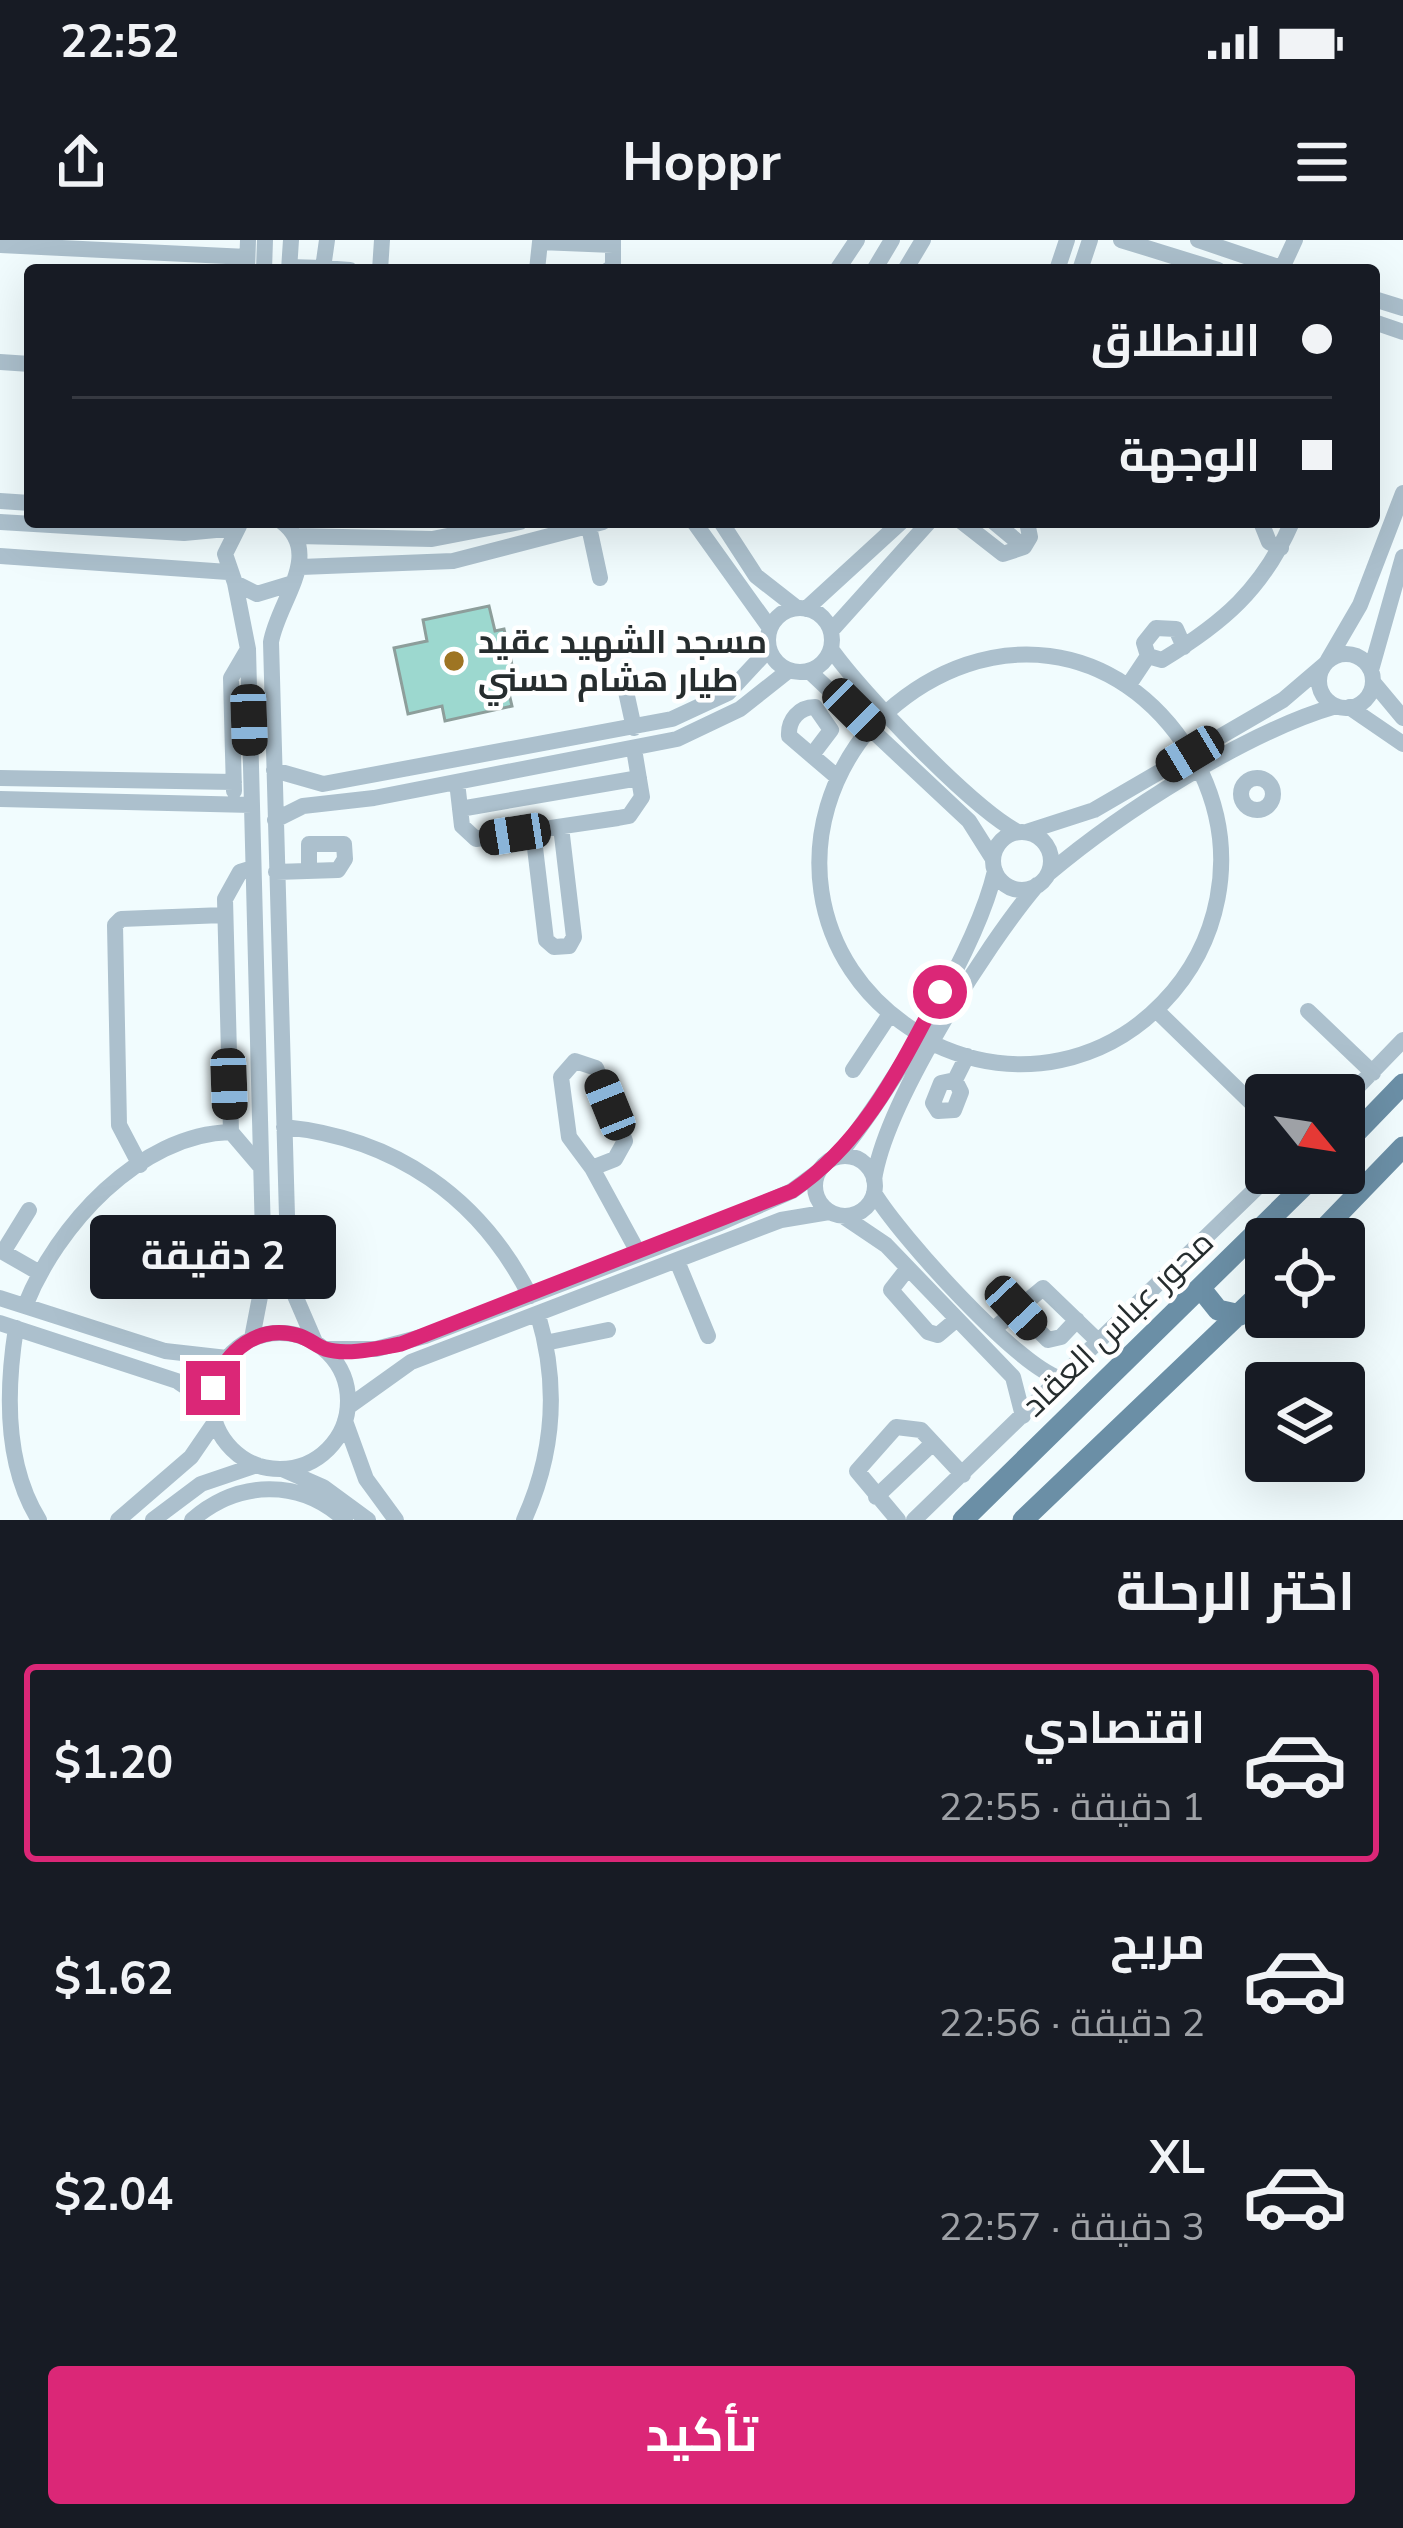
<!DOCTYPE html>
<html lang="ar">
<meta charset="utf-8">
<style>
:root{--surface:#171b24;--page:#20242c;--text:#f1f3f6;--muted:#9ea1a6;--line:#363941;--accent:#db2777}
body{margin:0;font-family:"Nunito Sans",Cairo,sans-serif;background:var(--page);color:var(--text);direction:rtl;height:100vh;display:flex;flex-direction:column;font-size:45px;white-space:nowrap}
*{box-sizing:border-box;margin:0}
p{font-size:39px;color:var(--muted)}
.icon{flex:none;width:66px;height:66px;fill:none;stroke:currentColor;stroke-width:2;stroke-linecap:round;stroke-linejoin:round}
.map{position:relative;height:1280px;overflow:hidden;direction:ltr}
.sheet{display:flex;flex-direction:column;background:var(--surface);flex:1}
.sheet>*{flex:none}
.guide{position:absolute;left:24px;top:24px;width:1356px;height:264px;border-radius:12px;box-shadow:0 12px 48px #0002;direction:rtl;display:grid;align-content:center;height:264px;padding:0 48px;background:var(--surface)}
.needle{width:78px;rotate:120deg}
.tools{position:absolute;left:1245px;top:834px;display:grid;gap:24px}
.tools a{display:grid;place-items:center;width:120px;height:120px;border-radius:12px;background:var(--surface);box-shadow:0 12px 48px #0002;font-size:60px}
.end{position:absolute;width:54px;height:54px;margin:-27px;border:15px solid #db2777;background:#fff;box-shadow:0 0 0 6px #fff}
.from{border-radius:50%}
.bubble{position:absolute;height:84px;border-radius:12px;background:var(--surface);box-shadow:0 12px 48px #0002;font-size:39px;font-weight:700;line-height:84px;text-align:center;direction:rtl}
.car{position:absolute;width:36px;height:72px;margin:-36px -18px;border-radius:15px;box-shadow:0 0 9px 3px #0007;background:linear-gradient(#222 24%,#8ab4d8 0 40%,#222 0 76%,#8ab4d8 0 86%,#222 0)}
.guide b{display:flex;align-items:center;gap:42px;height:114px;font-size:45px}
.guide b+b{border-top:3px solid var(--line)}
.guide i{width:30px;height:30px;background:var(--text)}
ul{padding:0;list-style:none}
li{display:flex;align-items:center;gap:36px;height:198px;margin:0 24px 18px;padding:0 24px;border:6px solid transparent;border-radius:12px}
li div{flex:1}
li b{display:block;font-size:45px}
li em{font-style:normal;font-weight:700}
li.current{border-color:var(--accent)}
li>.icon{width:108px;height:108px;stroke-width:1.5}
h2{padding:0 48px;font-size:54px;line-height:144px}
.button{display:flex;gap:24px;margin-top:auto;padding:24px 48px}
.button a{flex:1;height:138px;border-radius:12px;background:var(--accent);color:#fff;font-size:48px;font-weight:700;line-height:138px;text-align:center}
.status{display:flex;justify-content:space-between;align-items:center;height:84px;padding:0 60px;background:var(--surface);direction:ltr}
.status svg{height:33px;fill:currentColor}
header{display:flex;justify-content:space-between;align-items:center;height:156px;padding:0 48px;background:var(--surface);font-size:54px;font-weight:700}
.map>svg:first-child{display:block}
.building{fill:#9cd8cf;stroke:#8d9e9b;stroke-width:3}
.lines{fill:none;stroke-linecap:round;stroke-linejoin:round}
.minor{stroke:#acc0cd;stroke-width:16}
.major{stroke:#6b8fa6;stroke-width:21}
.route{stroke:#db2777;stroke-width:15}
.poi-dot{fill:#9e7523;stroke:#fff;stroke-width:4.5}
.labels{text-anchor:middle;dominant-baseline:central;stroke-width:9;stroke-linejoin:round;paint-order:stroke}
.poi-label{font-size:33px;font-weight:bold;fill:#262d2e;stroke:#fff;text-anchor:start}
.street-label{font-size:33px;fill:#262d2e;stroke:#fff}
</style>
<div class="status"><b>22:52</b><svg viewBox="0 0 49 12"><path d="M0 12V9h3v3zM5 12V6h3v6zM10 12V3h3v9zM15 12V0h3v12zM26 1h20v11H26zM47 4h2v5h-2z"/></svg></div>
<header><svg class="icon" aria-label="menu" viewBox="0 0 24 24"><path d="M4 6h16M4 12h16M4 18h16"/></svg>Hoppr<svg class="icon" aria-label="share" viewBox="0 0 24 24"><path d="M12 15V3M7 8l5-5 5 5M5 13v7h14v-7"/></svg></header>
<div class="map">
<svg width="1403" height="1280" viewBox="0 0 1403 1280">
<rect width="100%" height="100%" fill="#f1fcfe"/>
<path class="building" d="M489 366 495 391 504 389 516 443 507 445 512 466 445 481 442 466 408 474 394 408 427 401 423 380Z"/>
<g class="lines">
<path class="minor" d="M1121 0 1218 30
M1198 0 1287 30
M0 5 247 17
M289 27 323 28 327 0
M323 28 350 30
M1282 28 1295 0
M247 30 248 0
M264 30 265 0
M289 30 291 0
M380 30 382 0
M537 30 540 2 613 5
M608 30H613V0
M837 30 857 0
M874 30 892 0
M905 30 923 0
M1057 30 1067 0
M1080 30 1090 0
M1374 59 1403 68
M1374 82 1403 92
M0 122 30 124
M0 261 30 263
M0 282 184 293 237 288
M282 282C324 314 278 361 271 402L288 1012 293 1051 315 1102
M694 282 770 388
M721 282 756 336 797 368
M962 282 1003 314 1024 307 1030 297 1027 282
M994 282 1024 307
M1261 282 1269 302 1281 308
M239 286 225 314 235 343 257 354 290 344
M589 287 600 338
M297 296 432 299 520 282
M0 316 228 332
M301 327 453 321 603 282
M235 343 248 409 264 1036 252 1098
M768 400a32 32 0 1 1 64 0a32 32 0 1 1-64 0Z
M806 369 901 282
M831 391 929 282
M1184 407 1176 389 1156 388 1144 403 1148 416 1162 420C1223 383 1263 349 1292 282
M831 409C861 452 973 569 1018 592
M1319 441a27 27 0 1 1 54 0a27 27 0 1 1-54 0Z
M1328 420 1360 365 1403 253
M1371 430 1403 317
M809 431 969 581 993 619
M1373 442 1403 478
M1128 446 1148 416
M625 447 634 488
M1349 467 1403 504
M887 472C987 383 1119 398 1190 513
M871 487C788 585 806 725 918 793
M812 515 831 490 815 467C799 467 788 480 789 496L837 537
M274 530 323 544 672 479 728 453 769 409
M1241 554a16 16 0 1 1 32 0a16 16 0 1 1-32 0Z
M0 538 234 542
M457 542 462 586 476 599 618 578 629 576 642 557 634 509
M234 551 231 438 248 409
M0 559 252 565
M460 569 639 538
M275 580 303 566 374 558 677 499 740 469 788 431
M533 591 546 700 554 707 569 706 574 697 561 587
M1026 592 1094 570 1283 460 1324 425
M993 621a29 29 0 1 1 58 0a29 29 0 1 1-58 0Z
M276 632 338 630 345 619 344 604H309V631
M1048 634C1120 573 1246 492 1336 466
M1156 770 1266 877
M1308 771 1373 833
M934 804C1108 886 1281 703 1201 532
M575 821 596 828 625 901 615 919 592 928 569 897 561 837Z
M853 830 890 774
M955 840 941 843 933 863 938 871 954 870 961 852 955 840 967 816
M1344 861 1403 800
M284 887C395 898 480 957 530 1056
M231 892 225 659 240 632 253 628
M815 946a30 30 0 1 1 60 0a30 30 0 1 1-60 0Z
M837 917C889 854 977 709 995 631
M140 925 119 885 115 685 121 679 224 675
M592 928 639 1014
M874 940C885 864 986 705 1037 645
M874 953C900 996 1017 1126 1061 1139
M29 970 3 1012 38 1032
M843 976 886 1005 1013 1137 1023 1176
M677 1021 708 1096
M908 1028 891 1050 928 1092 938 1095 957 1079
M0 1058 165 1111 227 1118
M25 1066C56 987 139 894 231 892L260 926
M1016 1068 1048 1100 1061 1097 1077 1080
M0 1083 177 1141 212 1164
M16 1088C6 1151 4 1224 39 1280
M995 1088 1043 1048 1099 1102
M212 1161a68 68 0 1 1 136 0a68 68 0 1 1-136 0Z
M545 1103 608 1090
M325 1109H376L425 1096 720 983 792 951 819 931
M348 1167 411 1122 781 980 829 972
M345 1181 366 1239 396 1280
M282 1229 323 1247 368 1280
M876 1257 933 1203
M118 1280 191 1217 215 1182
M153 1280 201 1244 257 1225
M192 1280C238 1240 300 1238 345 1280
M524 1280C554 1214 559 1145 538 1075
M898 1280 857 1231 896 1187 921 1190 963 1235
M914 1280 1272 933"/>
<path class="major" d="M1344 905 1403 844
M1314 999 1403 907
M1202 1050 1218 1070 1240 1075
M963 1280 1317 933
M1023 1280 1266 1048"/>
</g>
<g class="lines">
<path class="route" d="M213 1148C226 1110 259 1083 300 1096 309 1099 317 1106 325 1109 347 1116 379 1108 401 1104L792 951C864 903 900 827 940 752"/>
</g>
<circle class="poi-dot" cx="454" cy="421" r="12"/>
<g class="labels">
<g class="poi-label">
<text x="478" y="402">مسجد الشهيد عقيد<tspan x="478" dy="38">طيار هشام حسني</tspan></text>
</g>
<g class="street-label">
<text transform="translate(1118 1084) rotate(-44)">محور عباس العقاد</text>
</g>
</g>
</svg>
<div class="tools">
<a><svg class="needle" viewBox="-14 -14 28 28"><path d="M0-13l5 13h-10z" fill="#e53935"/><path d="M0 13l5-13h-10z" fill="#9ea1a6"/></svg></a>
<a><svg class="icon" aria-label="locate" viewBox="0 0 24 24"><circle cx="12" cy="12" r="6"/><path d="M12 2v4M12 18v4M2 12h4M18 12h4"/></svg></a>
<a><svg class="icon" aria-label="layers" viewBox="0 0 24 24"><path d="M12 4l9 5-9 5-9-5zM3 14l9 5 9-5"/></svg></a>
</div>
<i class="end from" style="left:940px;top:752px"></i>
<i class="end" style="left:213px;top:1148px"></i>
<div class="bubble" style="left:90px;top:975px;width:246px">2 دقيقة</div>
<i class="car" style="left:854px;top:470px;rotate:135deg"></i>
<i class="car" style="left:249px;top:480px;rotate:178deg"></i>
<i class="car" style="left:1190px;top:514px;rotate:239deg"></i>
<i class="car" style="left:515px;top:594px;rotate:261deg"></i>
<i class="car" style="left:229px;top:844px;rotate:178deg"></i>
<i class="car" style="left:610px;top:865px;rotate:338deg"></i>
<i class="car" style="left:1016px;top:1068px;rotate:137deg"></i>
<div class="guide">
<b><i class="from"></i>الانطلاق</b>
<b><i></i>الوجهة</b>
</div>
</div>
<section class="sheet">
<h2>اختر الرحلة</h2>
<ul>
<li class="current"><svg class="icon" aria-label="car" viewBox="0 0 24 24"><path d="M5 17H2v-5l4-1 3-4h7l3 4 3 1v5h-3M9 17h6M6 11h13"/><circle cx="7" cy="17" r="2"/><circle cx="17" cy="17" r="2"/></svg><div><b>اقتصادي</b><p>1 دقيقة · 22:55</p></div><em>$1.20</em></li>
<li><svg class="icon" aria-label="car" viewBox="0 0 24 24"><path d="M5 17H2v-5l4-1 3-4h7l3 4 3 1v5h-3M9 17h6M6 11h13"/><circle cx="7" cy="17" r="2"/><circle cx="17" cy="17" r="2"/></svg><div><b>مريح</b><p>2 دقيقة · 22:56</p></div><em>$1.62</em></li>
<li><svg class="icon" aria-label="car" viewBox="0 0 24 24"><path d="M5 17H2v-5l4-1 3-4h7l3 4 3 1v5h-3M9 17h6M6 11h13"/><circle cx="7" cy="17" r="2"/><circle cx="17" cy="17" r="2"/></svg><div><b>XL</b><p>3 دقيقة · 22:57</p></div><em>$2.04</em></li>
</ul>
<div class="button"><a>تأكيد</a></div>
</section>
